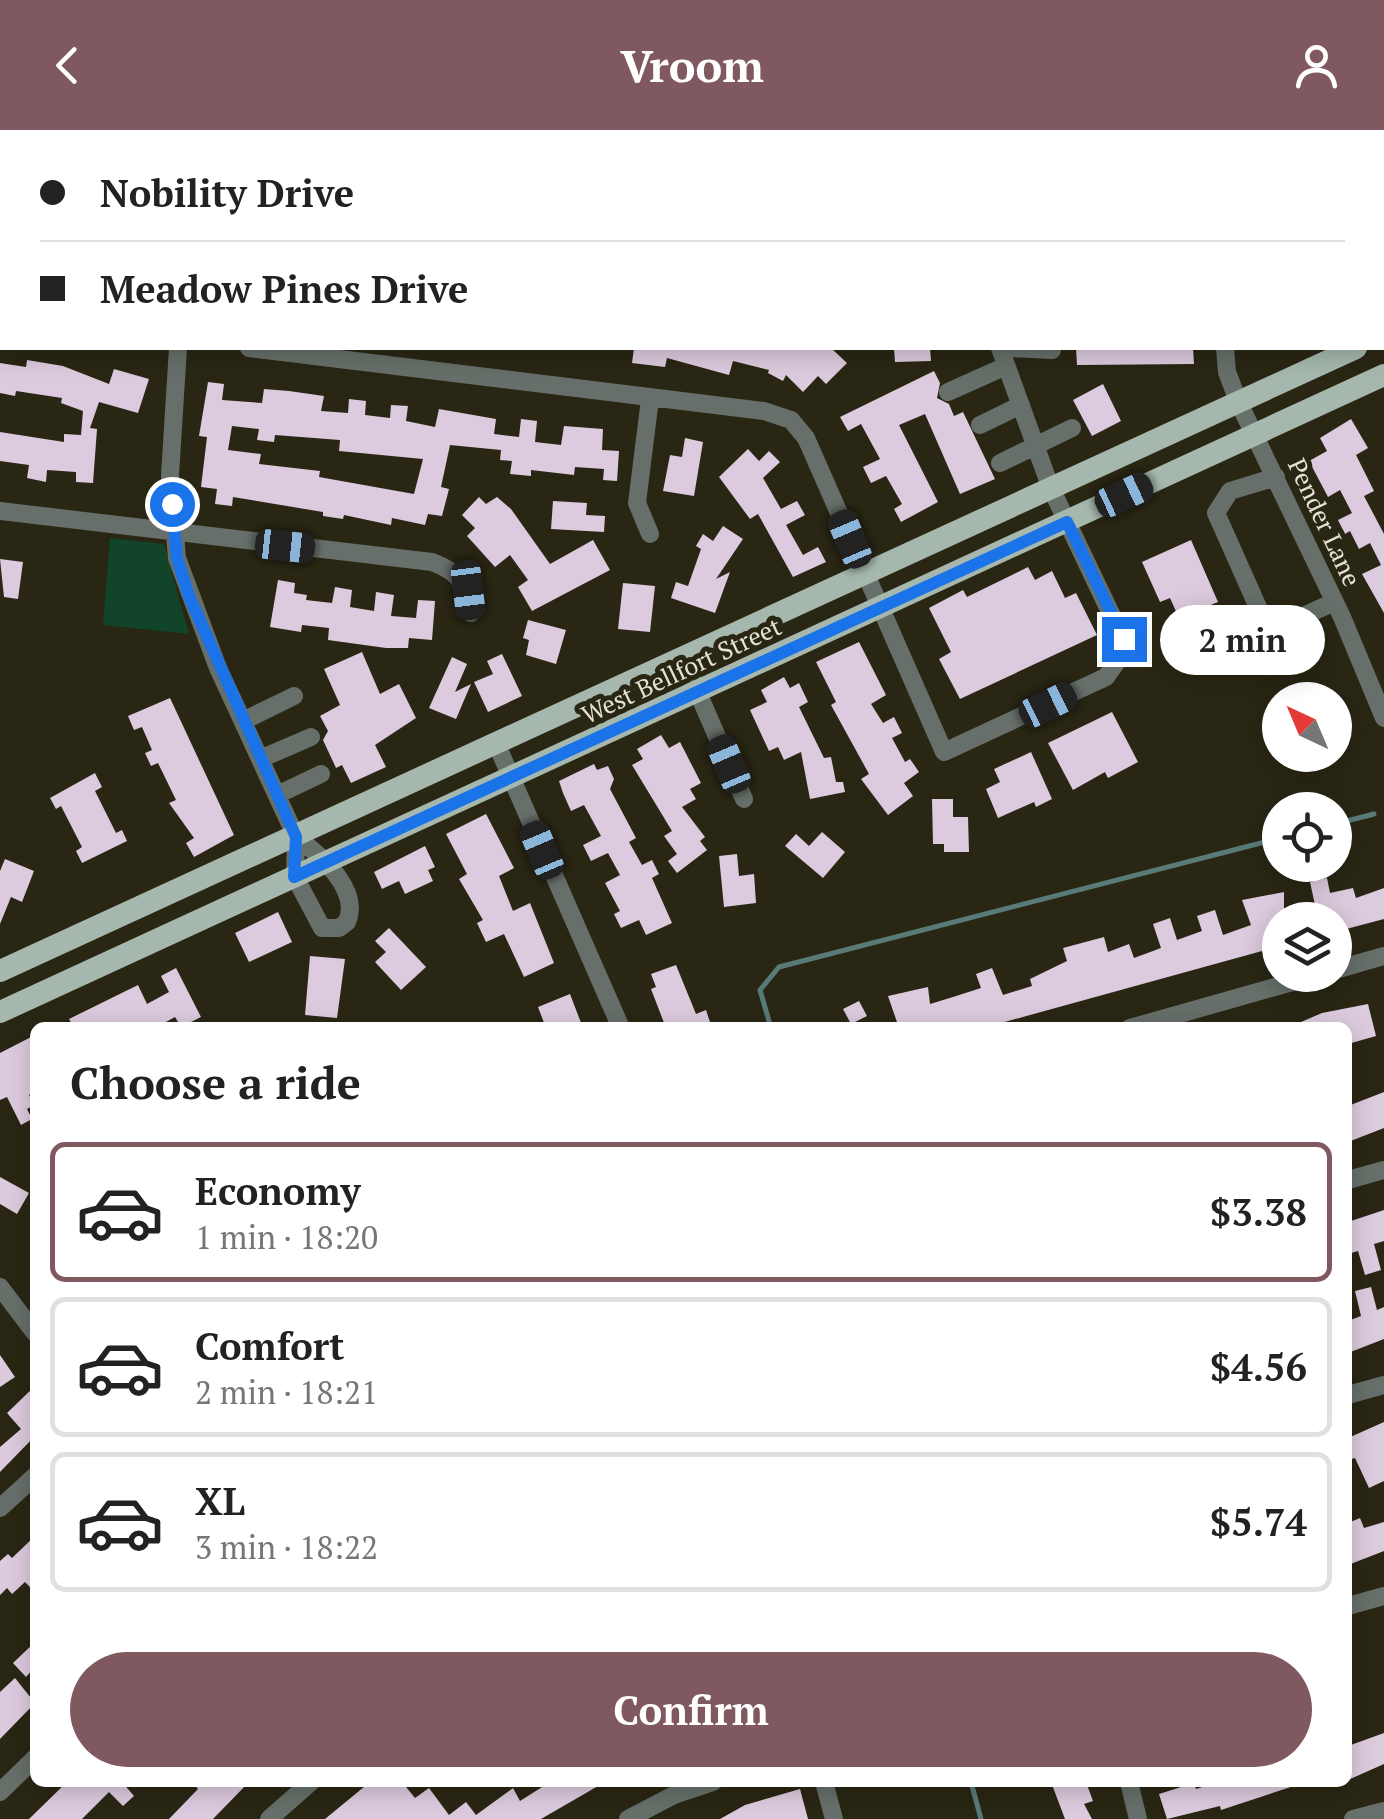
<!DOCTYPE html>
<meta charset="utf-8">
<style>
:root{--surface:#fff;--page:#f2f2f2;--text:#222;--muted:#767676;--line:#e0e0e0;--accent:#805860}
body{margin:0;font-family:"PT Serif",serif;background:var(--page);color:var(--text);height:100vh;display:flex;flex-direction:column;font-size:38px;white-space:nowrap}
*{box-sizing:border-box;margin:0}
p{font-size:32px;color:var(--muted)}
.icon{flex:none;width:55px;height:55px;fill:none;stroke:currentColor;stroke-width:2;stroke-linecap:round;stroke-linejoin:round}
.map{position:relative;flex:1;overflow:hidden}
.side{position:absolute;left:30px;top:892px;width:1322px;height:765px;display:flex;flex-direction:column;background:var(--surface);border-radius:15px;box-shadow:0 5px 25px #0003}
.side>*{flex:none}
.hud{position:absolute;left:0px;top:0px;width:1385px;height:220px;box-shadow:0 5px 25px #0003;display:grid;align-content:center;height:220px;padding:0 40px;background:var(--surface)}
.needle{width:65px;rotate:316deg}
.tools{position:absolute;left:1262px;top:552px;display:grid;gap:20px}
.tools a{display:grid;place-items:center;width:90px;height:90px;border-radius:50%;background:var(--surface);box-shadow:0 5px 25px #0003;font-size:50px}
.end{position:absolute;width:45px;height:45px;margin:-22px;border:12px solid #1a73e8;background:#fff;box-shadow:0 0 0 5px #fff}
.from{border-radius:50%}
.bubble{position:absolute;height:70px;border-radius:35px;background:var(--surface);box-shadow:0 5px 25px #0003;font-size:32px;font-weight:700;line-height:70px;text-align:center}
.car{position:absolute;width:30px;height:60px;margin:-30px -15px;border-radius:12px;box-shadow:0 0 8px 2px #0007;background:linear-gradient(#222 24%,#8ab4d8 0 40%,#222 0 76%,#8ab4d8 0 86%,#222 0)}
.hud b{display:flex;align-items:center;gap:35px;height:95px;font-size:38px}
.hud b+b{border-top:2px solid var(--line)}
.hud i{width:25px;height:25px;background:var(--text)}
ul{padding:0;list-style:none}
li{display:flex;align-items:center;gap:30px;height:140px;margin:0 20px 15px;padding:0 20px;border:5px solid var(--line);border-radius:15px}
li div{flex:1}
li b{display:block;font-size:38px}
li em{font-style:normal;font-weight:700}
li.current{border-color:var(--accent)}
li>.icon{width:90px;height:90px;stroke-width:1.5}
h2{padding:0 40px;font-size:45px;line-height:120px}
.action{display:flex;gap:20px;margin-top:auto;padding:20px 40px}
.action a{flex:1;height:115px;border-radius:60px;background:var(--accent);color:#fff;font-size:40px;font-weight:700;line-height:115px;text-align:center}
header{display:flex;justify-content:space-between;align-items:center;height:130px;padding:0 40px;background:var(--accent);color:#fff;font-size:45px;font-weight:700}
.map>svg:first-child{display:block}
.green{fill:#114428}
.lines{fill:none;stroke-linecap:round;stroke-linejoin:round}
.stream{stroke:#597b78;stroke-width:5}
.building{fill:#dccbde;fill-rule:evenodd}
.minor{stroke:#666f69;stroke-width:18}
.major{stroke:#a6b8ad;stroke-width:22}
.route{stroke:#1a73e8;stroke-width:12}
.labels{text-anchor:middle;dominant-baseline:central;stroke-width:10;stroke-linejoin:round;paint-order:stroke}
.street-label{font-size:25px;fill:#e4e2d7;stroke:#2a2614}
</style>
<header><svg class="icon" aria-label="back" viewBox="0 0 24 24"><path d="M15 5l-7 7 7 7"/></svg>Vroom<svg class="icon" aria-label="person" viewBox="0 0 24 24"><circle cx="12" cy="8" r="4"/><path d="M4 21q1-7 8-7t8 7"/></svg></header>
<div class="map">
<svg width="1384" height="1689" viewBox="0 0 1384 1689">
<rect width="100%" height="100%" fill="#2a2614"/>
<path class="green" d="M110 408 164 414 189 504 103 495Z"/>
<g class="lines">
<path class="stream" d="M1335 694 1374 684
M771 898 760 860 779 837 1280 708
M971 1652 981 1689"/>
</g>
<path class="building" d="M634 218H831L847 233 826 254 818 246 803 262 786 245 783 251 768 243 769 240 733 231 729 245 667 228 665 237 632 233Z
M894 218H930L931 231 895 232Z
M1076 218H1193L1194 234 1077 235Z
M27 230 63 236 109 254 114 239 149 249 138 283 99 272 90 298 97 299 93 353 76 352V342L47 340 46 352 27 348 29 335 0 331V302L64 312V304L81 305 83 281 61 273 62 268 16 261 15 266 0 263V233L26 237Z
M934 241 940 253 937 268 949 274 954 286 963 282 995 349 960 364 925 284 899 295 938 372 901 392 894 379 902 374 886 346 871 353 863 337 880 329 861 294 848 301 840 287Z
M208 252 224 254 222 270 262 273 264 259 289 261 324 266 321 281 348 283 349 269 366 271 365 285 390 288 391 275 408 276 406 291 435 297 439 279 496 289 494 304 519 307 521 289 537 291 535 312 561 315 564 296 603 299 602 320 619 321 617 351 603 350 604 339 575 337 574 345 531 340V346L510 344 512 331 500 330 501 320 450 315 441 357 449 359 442 386 428 384 425 395 392 388 391 395 344 385 343 389 323 386V382L233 367 232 376 215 374 217 359 201 357 207 307 199 306ZM232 296 259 299 257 310 274 312 275 305 340 310 339 321 423 329 414 364 319 347 320 341 259 334 261 324 228 320Z
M1103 254 1121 291 1092 306 1073 270Z
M1351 289 1368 318 1356 325 1374 361 1364 366 1384 404V483L1362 444 1381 435 1370 413 1359 419 1350 401 1345 404 1338 390 1352 383 1340 360 1328 367 1309 331 1327 321 1320 308Z
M685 308 703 312 694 366 663 361 670 325 682 327Z
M748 319 759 331 769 321 780 332 763 348 781 379 797 371 805 385 786 395 803 425 818 417 826 432 793 447 758 384 750 389 719 347Z
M479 367 486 374 497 367 511 379 550 434 593 410 610 440 532 481 518 457 528 450 510 425 495 437 467 406 475 398 462 385Z
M553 371 587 373 586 385 605 386 604 402 551 399Z
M723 396 743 409 716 449 730 442 715 483 671 468 676 452 688 456 701 419 696 416 703 404 713 411Z
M1191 410 1218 472 1179 488 1170 468 1160 472 1142 432Z
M0 429 23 432 18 469 4 467Z
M1028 437 1035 450 1052 441 1065 468 1076 463 1097 505 960 569 939 529 951 522 929 478 963 460 967 467Z
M278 450 295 453 294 463 307 465 306 470 332 473 335 457 352 460 350 477 374 481 376 462 394 465 391 486 416 488 418 470 435 471 432 510 409 508 408 518H386L328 510 329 498 302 495 301 502 270 497Z
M623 453 655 456 650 502 618 499Z
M528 490 566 500 556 534 526 525 529 510 523 508Z
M859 512 886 565 871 574 883 593 894 587 902 603 892 608 905 632 910 629 919 642 904 653 913 666 888 685 861 649 869 644 831 575 836 572 816 532Z
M362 522 380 564 399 554 416 588 375 615 386 637 351 653 342 635 336 638 323 610 328 601 320 586 340 575 324 539Z
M502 524 522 566 488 582 474 552 493 544 487 531Z
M452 527 467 534 455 562 471 554 456 589 429 578Z
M784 547 790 558 799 553 808 572 799 577 824 628 831 627 836 652H843L845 662 810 669 801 622 784 630 778 617 769 621 750 580 767 572 761 560Z
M170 568 234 705 194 727 186 713 194 708 169 673 176 670 158 633 151 636 145 623 152 620 142 597 134 600 128 586Z
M1112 582 1138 632 1108 648 1105 642 1073 660 1048 613Z
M661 605 669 618 680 612 701 653 690 659 696 669 682 677 705 707 700 711 707 720 677 743 668 731 677 724 664 706 672 701 632 635 643 629 637 619Z
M1031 622 1052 669 1036 677 1034 672 998 688 986 659 1000 652 994 639Z
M594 634 597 640 608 636 614 649 610 659 636 708 629 712 642 735 652 730 659 744 652 748 672 793 646 805 639 790 621 798 614 784 620 781 605 753 620 745 608 723 591 731 583 715 601 706 584 675 571 681 563 663 559 651Z
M95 643 102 657 95 661 116 703 122 700 127 711 82 733 76 721 82 717 61 676 56 679 50 668Z
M932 669H953V687H968L969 722H944V714H933Z
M486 684 514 738 499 746 513 781 530 773 554 833 524 847 504 804 486 812 477 793 483 790 459 749 467 744 446 704Z
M822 702 845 722 823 748 785 716 796 704 809 716Z
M425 716 435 737 428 740 433 751 405 764 399 751 382 759 374 742Z
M737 724 739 746 754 744 756 773 724 777 719 726Z
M5 729 34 741 22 772 11 767 0 794V741Z
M1327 748 1330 763 1353 758 1356 768 1384 758V789L1335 802V790H1280V816L983 898H899L888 866 928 857 930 874 953 867 981 858 976 844 992 838 1003 865 1032 856 1030 849 1067 831 1063 818 1104 807 1108 822 1129 814 1134 828 1161 818 1153 794 1170 788 1177 810 1202 801 1197 786 1215 780 1223 805 1251 795 1242 770 1284 762V784L1315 775 1310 752Z
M278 782 292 812 249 832 235 803Z
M389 798 426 837 401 860 375 832 386 822 375 811Z
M310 826 345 829 337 888 305 885Z
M676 835 696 884 706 880 712 898H666L651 859 656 857 651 844Z
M176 838 201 887 181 897 175 887 155 898H74L69 889 138 855 147 874 169 862 161 846Z
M570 864 583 898H546L538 877Z
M859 871 867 886 851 894 843 879Z
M1368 874 1376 906 1348 914V898H1287L1322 883Z
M35 905V961L29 965 34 975 27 979 32 989 21 995 7 967 0 970V923Z
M1384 962V998L1348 1012V976Z
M0 1047 29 1063 17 1084 0 1074Z
M1384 1080V1111L1374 1114 1381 1140 1365 1145 1358 1121 1348 1124V1092Z
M1371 1157 1377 1180 1384 1177V1209L1348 1223V1191L1361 1186 1355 1161Z
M0 1225 15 1247 0 1257Z
M35 1256V1306L0 1342V1317L21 1299 7 1283Z
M1384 1292V1351L1369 1358 1355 1328 1348 1330V1308Z
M1360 1388 1364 1398 1384 1392V1421L1348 1435V1393Z
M35 1406V1462L25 1452 12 1464 7 1458 0 1465V1431L8 1424 12 1428Z
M35 1512V1537L26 1547 13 1533Z
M15 1548 35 1573 0 1609V1562Z
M1384 1603V1634L1348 1650V1616Z
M67 1652H122L134 1666 123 1676 109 1662 82 1689H29Z
M192 1652H249L213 1689H169L198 1659Z
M370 1652H402L415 1668 429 1658 449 1685 466 1672 476 1685 513 1658 520 1671 550 1652H605L541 1689H325Z
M1051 1652H1086L1093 1671 1084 1674 1092 1689H1065Z
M1218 1652H1299L1300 1654 1221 1680 1220 1676 1167 1689 1159 1664 1194 1653 1196 1659Z
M800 1659 808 1689H720L745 1675Z"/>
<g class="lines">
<path class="minor" d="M652 0 672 2
M1177 0 1178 2
M1307 0 1308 2
M205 2 206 0
M981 2 994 0
M1382 88 1384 90
M0 185H2
M178 218 170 345 177 428 218 538 296 707 295 747 322 798H339L347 792C361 759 319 724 296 707
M249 218 764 281 791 290 806 308 944 622 1106 547 1120 527 1123 509 1050 356 1000 218
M1009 218 1052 220
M1225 218 1227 242 1238 271 1342 487 1384 588
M948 262 1006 236
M980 295 1021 275
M1000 333 1072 298
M1276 347 1230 361 1216 383 1269 502 1334 472
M0 381 432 432C459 442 467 454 471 483
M650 404 637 373 650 269
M683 528 744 669
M243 591 294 566
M497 615 621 898
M260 629 311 607
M277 665 321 644
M1335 840 1384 826
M1130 898 1317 845
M1348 1050 1384 1040
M0 1157 35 1203
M1348 1265 1384 1255
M0 1378 35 1346
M1348 1476 1384 1466
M824 1652 834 1689
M1129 1652 1138 1689
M0 1662 35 1628
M269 1689 311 1652
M628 1689 674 1665 713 1652
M1353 1689 1384 1681"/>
<path class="major" d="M1382 205 1384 204
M0 841 1356 218
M0 882 1384 245"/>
</g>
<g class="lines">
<path class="route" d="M172 374 177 428 189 466 296 707 294 747 1067 392 1124 509"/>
</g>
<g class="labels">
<g class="street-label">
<text transform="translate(1325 392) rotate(65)">Pender Lane</text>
<text transform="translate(681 540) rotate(-25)">West Bellfort Street</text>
</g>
</g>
</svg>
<div class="tools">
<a><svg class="needle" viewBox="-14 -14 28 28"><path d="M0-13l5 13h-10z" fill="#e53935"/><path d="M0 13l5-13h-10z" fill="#767676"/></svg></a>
<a><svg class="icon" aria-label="locate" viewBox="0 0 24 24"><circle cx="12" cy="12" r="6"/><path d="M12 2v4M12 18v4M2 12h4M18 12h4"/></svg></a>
<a><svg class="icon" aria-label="layers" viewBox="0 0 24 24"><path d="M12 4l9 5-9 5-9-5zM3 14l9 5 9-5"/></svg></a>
</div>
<i class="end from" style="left:172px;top:374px"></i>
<i class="end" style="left:1124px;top:509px"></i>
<div class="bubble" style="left:1160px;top:475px;width:165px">2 min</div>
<i class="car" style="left:1124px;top:365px;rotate:65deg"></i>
<i class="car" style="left:850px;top:409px;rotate:337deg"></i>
<i class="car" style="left:285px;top:416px;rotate:96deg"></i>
<i class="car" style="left:468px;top:460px;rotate:173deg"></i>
<i class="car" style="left:1048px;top:575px;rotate:64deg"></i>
<i class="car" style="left:729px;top:634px;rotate:337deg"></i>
<i class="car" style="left:542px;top:720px;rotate:337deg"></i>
<div class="hud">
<b><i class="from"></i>Nobility Drive</b>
<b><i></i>Meadow Pines Drive</b>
</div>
<section class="side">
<h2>Choose a ride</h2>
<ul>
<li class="current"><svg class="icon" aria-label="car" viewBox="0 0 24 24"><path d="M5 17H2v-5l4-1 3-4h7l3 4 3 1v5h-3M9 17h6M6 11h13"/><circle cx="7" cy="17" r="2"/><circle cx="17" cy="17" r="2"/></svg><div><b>Economy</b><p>1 min · 18:20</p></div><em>$3.38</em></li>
<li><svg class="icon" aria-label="car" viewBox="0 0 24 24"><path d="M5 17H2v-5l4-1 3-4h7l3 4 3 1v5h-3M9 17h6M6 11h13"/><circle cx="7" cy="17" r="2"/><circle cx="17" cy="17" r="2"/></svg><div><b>Comfort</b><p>2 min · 18:21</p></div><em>$4.56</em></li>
<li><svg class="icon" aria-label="car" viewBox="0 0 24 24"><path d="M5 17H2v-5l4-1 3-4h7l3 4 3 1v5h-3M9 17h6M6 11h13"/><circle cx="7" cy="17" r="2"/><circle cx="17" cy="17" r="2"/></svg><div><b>XL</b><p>3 min · 18:22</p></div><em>$5.74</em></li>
</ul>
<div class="action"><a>Confirm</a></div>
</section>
</div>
